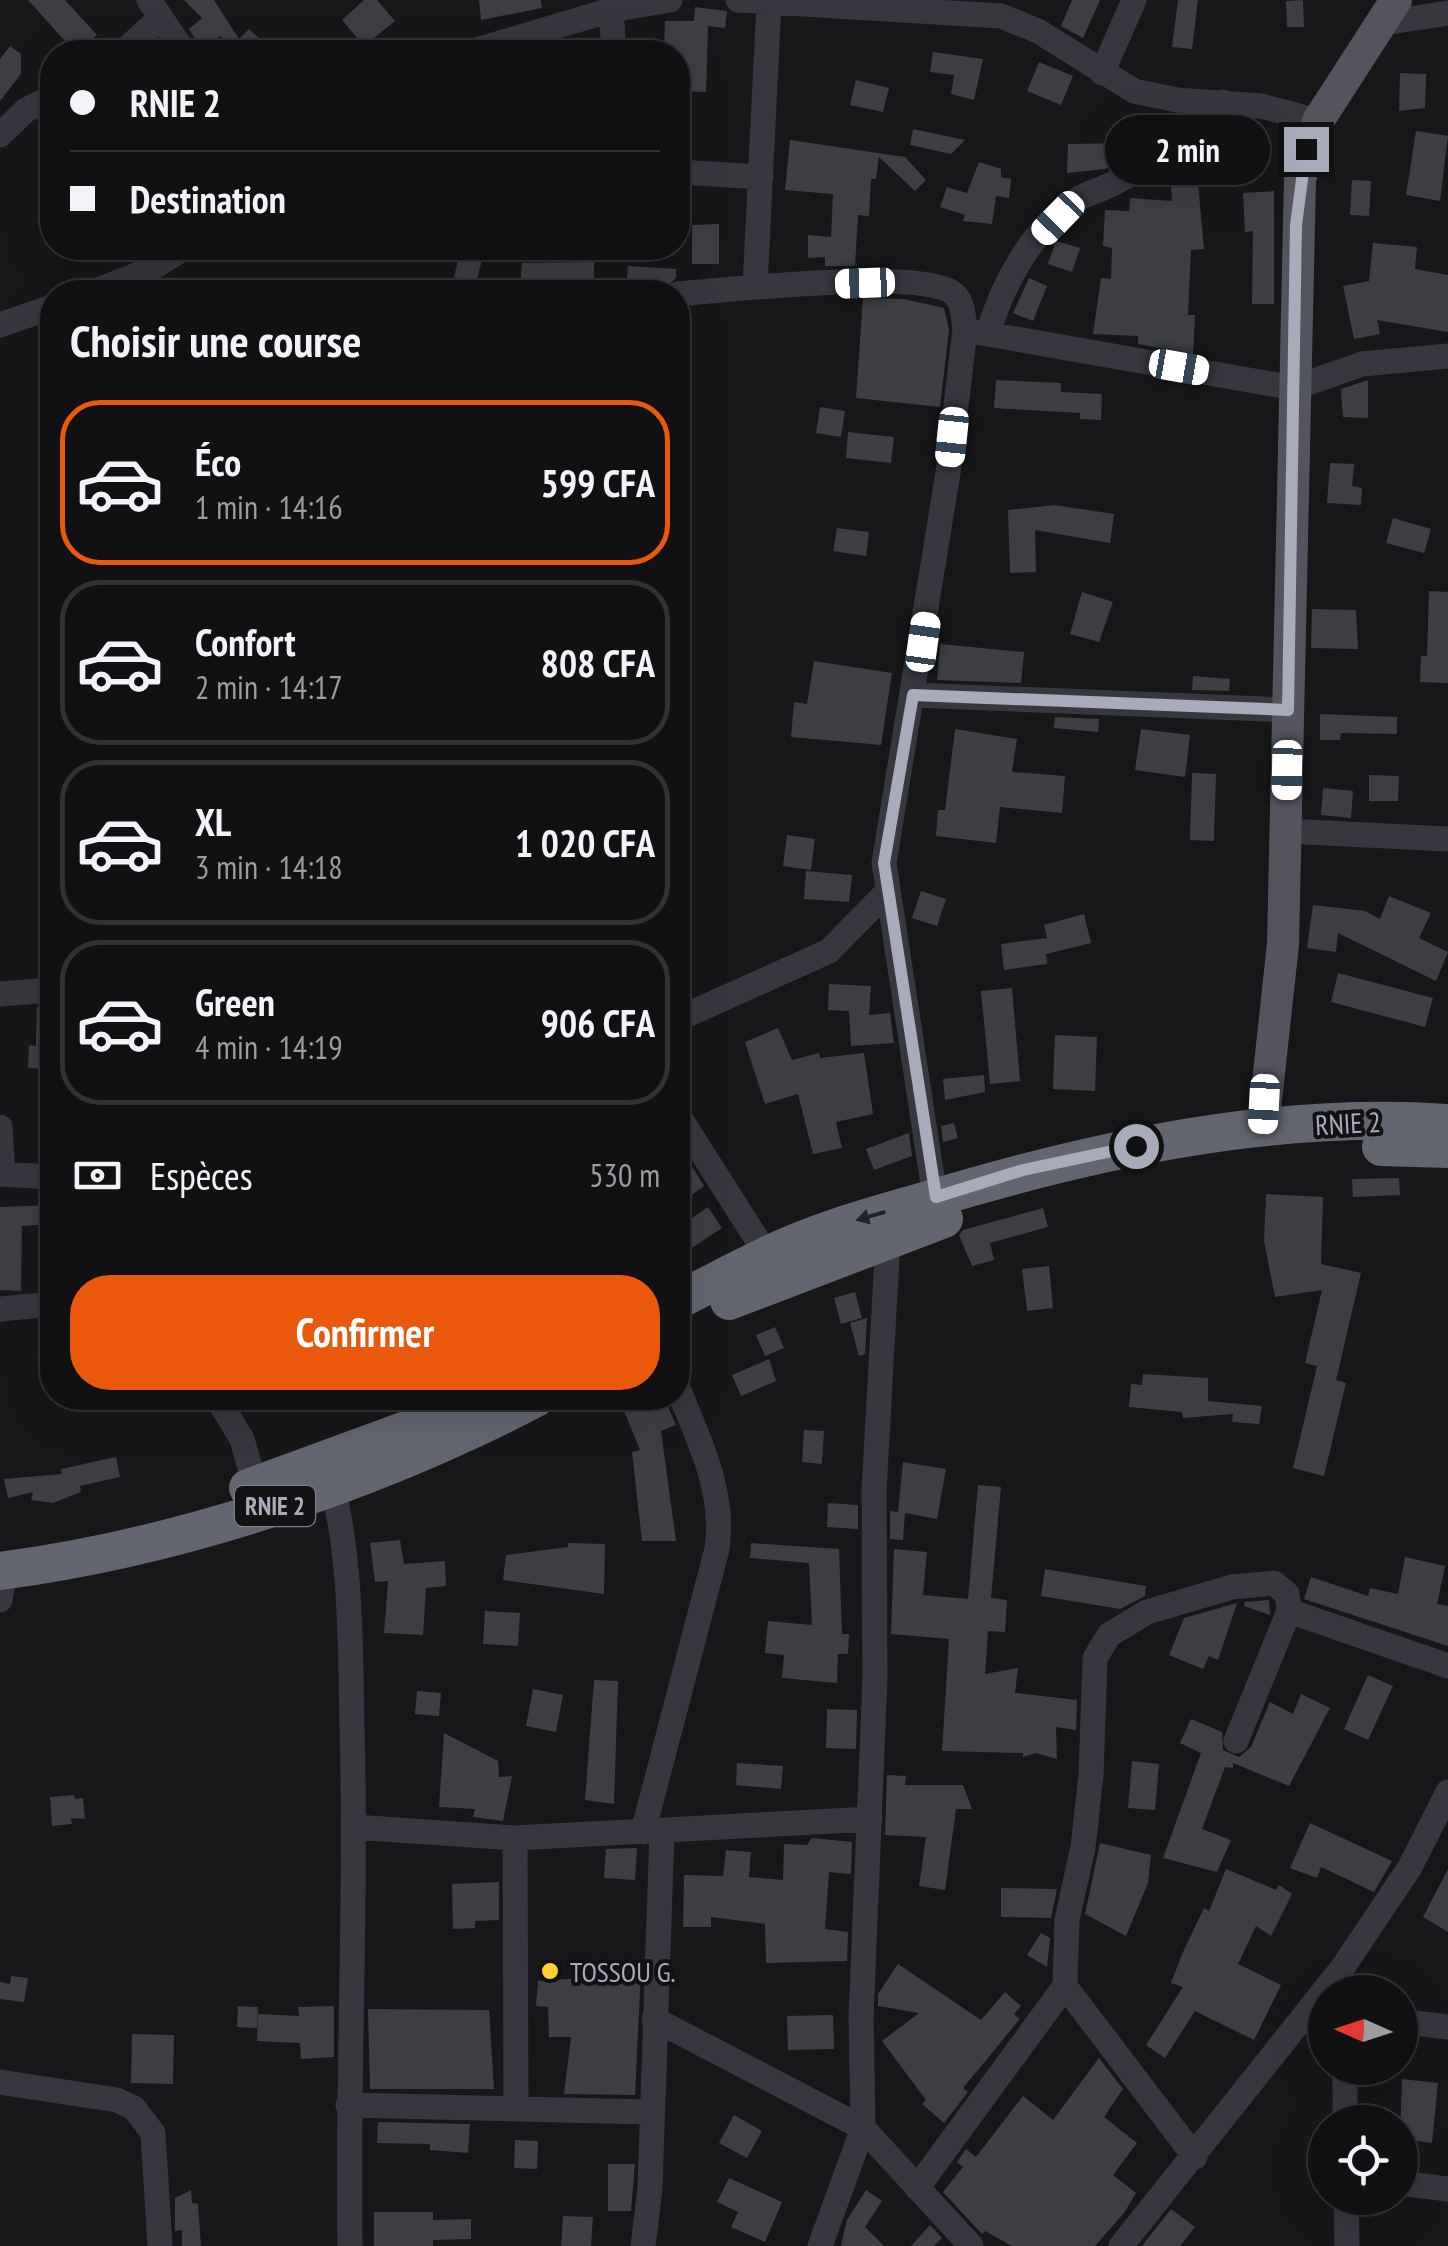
<!DOCTYPE html>
<html lang="fr">
<meta charset="utf-8">
<style>
:root{--surface:#111113;--page:#1e1f21;--text:#f1f3f6;--muted:#9c9da0;--line:#303133;--accent:#ea580c}
body{margin:0;font-family:"PT Sans Narrow",sans-serif;background:var(--page);color:var(--text);height:100vh;display:flex;flex-direction:column;font-size:38px;white-space:nowrap}
*{box-sizing:border-box;margin:0}
p{font-size:32px;color:var(--muted)}
.icon{flex:none;width:55px;height:55px;fill:none;stroke:currentColor;stroke-width:2;stroke-linecap:round;stroke-linejoin:round}
.map{position:relative;flex:1;overflow:hidden}
.panel{position:absolute;left:40px;top:280px;width:650px;height:1130px;display:flex;flex-direction:column;background:var(--surface);border-radius:40px;box-shadow:0 10px 40px #0002,0 0 0 2px var(--line)}
.panel>*{flex:none}
.guide{position:absolute;left:40px;top:40px;width:650px;height:220px;border-radius:40px;box-shadow:0 10px 40px #0002,0 0 0 2px var(--line);display:grid;align-content:center;height:220px;padding:0 30px;background:var(--surface)}
.needle{width:65px;rotate:273deg}
.fabs{position:absolute;left:1308px;top:1975px;display:grid;gap:20px}
.fabs a{display:grid;place-items:center;width:110px;height:110px;border-radius:50%;background:var(--surface);box-shadow:0 10px 40px #0002,0 0 0 2px var(--line);font-size:50px}
.end{position:absolute;width:45px;height:45px;margin:-22px;border:12px solid #a8abba;background:#111;box-shadow:0 0 0 5px #111}
.from{border-radius:50%}
.bubble{position:absolute;height:70px;border-radius:35px;background:var(--surface);box-shadow:0 10px 40px #0002,0 0 0 2px var(--line);font-size:32px;font-weight:600;line-height:70px;text-align:center}
.car{position:absolute;width:30px;height:60px;margin:-30px -15px;border-radius:12px;box-shadow:0 0 8px 2px #0007;background:linear-gradient(#fff 24%,#345 0 40%,#fff 0 76%,#345 0 86%,#fff 0)}
.guide b{display:flex;align-items:center;gap:35px;height:95px;font-size:38px}
.guide b+b{border-top:2px solid var(--line)}
.guide i{width:25px;height:25px;background:var(--text)}
ul{padding:0;list-style:none}
li{display:flex;align-items:center;gap:30px;height:165px;margin:0 20px 15px;padding:0 10px;border:5px solid var(--line);border-radius:40px}
li div{flex:1}
li b{display:block;font-size:38px}
li em{font-style:normal;font-weight:600}
li.active{border-color:var(--accent)}
li>.icon{width:90px;height:90px;stroke-width:1.5}
h2{padding:0 30px;font-size:45px;line-height:120px}
.pay{display:flex;align-items:center;gap:25px;height:110px;padding:0 30px;font-size:38px}
.pay p{margin-inline-start:auto}
.button{display:flex;gap:20px;margin-top:auto;padding:20px 30px}
.button a{flex:1;height:115px;border-radius:40px;background:var(--accent);color:#fff;font-size:40px;font-weight:600;line-height:115px;text-align:center}
.map>svg:first-child{display:block}
.building{fill:#3e3f44}
.lines{fill:none;stroke-linecap:round;stroke-linejoin:round}
.minor{stroke:#37383f;stroke-width:25}
.major{stroke:#53545e;stroke-width:32}
.highway{stroke:#636570;stroke-width:38}
.oneway{fill:#222326}
.route{stroke:#a8abba;stroke-width:12}
.poi-dot{fill:#ffd129;stroke:#121214;stroke-width:4}
.labels{text-anchor:middle;dominant-baseline:central;stroke-width:8;stroke-linejoin:round;paint-order:stroke}
.shield{fill:#121214;stroke:#7b7d88;stroke-width:2.5}
.shield-label{font-size:25px;font-weight:bold;fill:#a8abba}
.street-label{font-size:28px;fill:#a8abba;stroke:#121214}
.poi-label{font-size:28px;fill:#a8abba;stroke:#121214;text-anchor:start}
</style>
<div class="map">
<svg width="1448" height="2246" viewBox="0 0 1448 2246">
<rect width="100%" height="100%" fill="#171719"/>
<path class="building" d="M28 0H65L97 35 75 52Z
M184 0H214L239 39 249 29 273 52H226L232 47 220 36 203 50 189 29 202 18Z
M364 0H377L395 21 364 46 342 20Z
M479 0H541L542 8 481 20Z
M1072 0H1100L1083 38 1061 26Z
M1178 0H1198L1192 49 1172 47Z
M1303 0 1304 27H1287L1286 1Z
M695 7 727 11 725 28 708 26 706 92 678 91V52H664L665 21H694Z
M10 46 21 54V74L0 101V59Z
M933 52 983 59 974 100 951 94 954 75 930 72Z
M1039 62 1073 76 1061 105 1027 91Z
M1400 73 1426 74 1425 108 1399 111Z
M856 80 889 88 883 112 850 105Z
M913 129 965 140 951 154 910 145Z
M1416 131 1448 136 1440 201 1406 195Z
M790 140 905 157 926 180 915 191 879 157 876 179H871L869 216 858 215 855 266H825V257L808 258V235L831 237 833 194 785 190Z
M1139 143 1138 150 1105 169 1067 173 1068 144Z
M979 162 1001 169V177L1011 179 1009 198 996 196 992 224 963 221 965 215 940 207 947 187 967 193Z
M1352 180 1371 181 1369 216 1350 215Z
M1198 183 1204 249 1191 250 1188 315H1195L1193 354 1138 344V336L1093 334 1101 278 1111 279 1112 248 1103 246 1105 210 1129 211 1130 198 1172 201 1171 186Z
M1274 191V304H1252L1253 231 1245 232 1243 193Z
M719 224V264H692V225Z
M1056 241 1080 248 1072 272 1048 264Z
M1373 243 1417 247 1415 269 1448 275V332L1377 320 1380 334 1354 339 1343 286 1369 281Z
M461 248H485L476 283 454 277Z
M594 262V291H520L522 263Z
M628 266 676 269V278L662 291 626 292Z
M1029 278 1047 286 1033 321 1013 313Z
M863 298 904 299 944 308 949 330 940 407 856 398Z
M996 380 1061 383V392L1102 394 1101 420 1080 419V413L994 408Z
M1368 380V418L1343 417 1341 389Z
M820 407 845 411 841 437 816 433Z
M848 432 894 437 891 463 846 458Z
M1330 463 1354 464 1352 486 1362 488 1361 505 1327 503Z
M1054 505 1114 514 1110 543 1035 530 1036 572 1010 573 1008 510Z
M1393 518 1431 529 1424 553 1386 543Z
M837 528 869 532 866 556 833 551Z
M1429 591 1448 592V683L1420 682 1421 656H1427Z
M1082 592 1113 602 1099 642 1070 634Z
M1312 609 1356 610 1358 649 1311 648Z
M940 644 1024 652 1021 683 937 680Z
M814 661 892 673 881 745 791 737 794 702 807 704Z
M1193 676 1230 679 1229 691 1192 690Z
M1320 714 1397 717V734L1341 733 1340 740H1320Z
M1055 717 1099 719 1098 732 1054 728Z
M955 729 1017 739 1012 772 1065 776 1062 813 1000 807 996 843 936 836 938 810H945Z
M1141 729 1190 735 1185 777 1135 770Z
M1192 773 1216 774 1214 841 1190 840Z
M1369 775 1399 776 1398 801H1369Z
M1323 788 1353 791 1351 818 1321 815Z
M787 835 815 839 811 870 783 866Z
M806 871 852 875 849 902 804 899Z
M921 891 946 899 937 926 912 918Z
M1389 896 1431 913 1419 938 1448 952 1436 981 1338 933 1336 952 1307 948 1313 905 1365 911 1380 919Z
M1084 914 1091 943 1046 954 1047 964 1004 970 1001 944 1047 938 1044 925Z
M1338 973 1433 998 1425 1027 1331 1002Z
M829 984 871 986 869 1015 890 1013 894 1043 851 1046 849 1011 828 1010Z
M1012 988 1020 1081 990 1084 981 991Z
M52 1006V1069L28 1068 29 1045 36 1046 37 1007Z
M778 1028 792 1060 819 1053 820 1058 864 1053 873 1114 836 1122 842 1148 813 1154 798 1094 765 1104 745 1042Z
M1055 1035 1097 1037 1095 1091 1053 1089Z
M984 1075 985 1092 945 1100 943 1079Z
M954 1123 958 1138 943 1142 941 1126Z
M909 1133 912 1156 874 1170 866 1149Z
M678 1144 704 1186 689 1197 678 1182Z
M1399 1178 1400 1195 1353 1197 1352 1179Z
M1266 1194 1323 1197 1321 1264 1361 1273 1336 1380 1346 1383 1324 1476 1293 1468 1317 1366 1305 1363 1322 1290 1275 1297 1264 1241Z
M52 1205V1224L22 1226 21 1291 0 1290V1207Z
M708 1207 722 1228 678 1257V1228Z
M1043 1208 1048 1227 990 1243 994 1260 972 1266 959 1235 963 1230Z
M1049 1266 1053 1308 1027 1311 1022 1269Z
M855 1292 862 1318 841 1324 834 1298Z
M867 1318 865 1354 859 1356 850 1323Z
M775 1327 784 1348 765 1356 756 1335Z
M769 1359 776 1381 741 1396 732 1375Z
M1143 1374 1208 1378V1401L1262 1406 1259 1424 1232 1422 1233 1414 1183 1418 1182 1412 1129 1407 1131 1384 1142 1385Z
M664 1398 676 1425 661 1431 676 1541H642L632 1452 640 1450 624 1411Z
M804 1430 824 1431 822 1464 802 1462Z
M116 1457 120 1477 80 1486 81 1492 53 1503 31 1500 33 1492 8 1498 4 1479 62 1474 61 1469Z
M903 1462 946 1469 937 1519 905 1513 903 1540 890 1539V1511L898 1512Z
M978 1485 1001 1487 991 1598 1007 1600 1005 1632 988 1631 985 1674 1018 1668 1015 1693 1077 1700 1076 1730 1056 1727 1057 1759 1036 1753 1023 1757V1753L942 1751 949 1639 891 1634 894 1549 927 1552 923 1595 968 1599Z
M828 1503 858 1505V1529L827 1527Z
M400 1540 404 1564 445 1561 446 1586 426 1588 423 1635 384 1633 388 1581 375 1582 370 1543Z
M568 1543 605 1544 604 1594 503 1580 506 1555 568 1547Z
M751 1543 839 1549 842 1634H849L848 1654H838L837 1683 782 1678 784 1655 765 1653 768 1621 812 1625 809 1563 750 1558Z
M1405 1557 1445 1566 1437 1604 1448 1606V1646L1304 1599 1311 1577 1368 1596 1370 1588 1398 1594Z
M1045 1569 1146 1586 1145 1596 1120 1609 1041 1596Z
M1269 1600 1270 1615 1244 1606 1245 1602Z
M1237 1603 1218 1660 1209 1656 1203 1669 1169 1655 1184 1618Z
M485 1611 520 1613 518 1646 483 1644Z
M1368 1675 1393 1686 1368 1740 1344 1729Z
M594 1680 618 1681 614 1804 585 1800Z
M533 1689 563 1695 556 1732 526 1726Z
M417 1691 441 1693 439 1716 415 1714Z
M1301 1694 1330 1708 1289 1786 1233 1763V1768L1225 1767 1202 1829 1231 1840 1217 1872 1163 1858 1201 1753 1180 1743 1191 1719 1222 1732 1223 1750 1239 1757 1251 1747 1270 1702 1293 1714Z
M827 1709 857 1710 856 1749 826 1748Z
M444 1733 498 1761 499 1777 512 1776 503 1821 473 1817 475 1809 439 1807Z
M1132 1761 1159 1764 1155 1810 1128 1808Z
M737 1763 783 1766 781 1789 736 1785Z
M887 1775 906 1776 905 1785H963L972 1809H956L945 1890 919 1886 926 1837 885 1835Z
M74 1795 75 1799 83 1798 85 1819 71 1818 72 1824 52 1826 50 1797Z
M1310 1823 1392 1861 1374 1892 1321 1867 1317 1878 1290 1868Z
M812 1838 852 1842 851 1874 829 1872 825 1929 848 1932 847 1961 766 1963 765 1924 711 1917V1927H683L684 1875 723 1876 726 1850 751 1852 749 1877 783 1880 784 1844 807 1845Z
M1100 1843 1151 1855 1148 1883 1126 1936 1085 1914Z
M637 1848 635 1880 604 1878 606 1849Z
M1226 1869 1276 1890 1279 1885 1292 1894 1271 1936 1256 1926 1238 1964 1281 1985 1254 2040 1195 2011 1165 2058 1146 2045 1183 1987 1171 1983 1183 1952 1204 1908 1209 1911Z
M1448 1869V1932L1423 1917Z
M499 1882V1920L475 1921V1928L453 1929 452 1884Z
M1001 1888 1057 1889 1051 1918 1001 1917Z
M1041 1933 1050 1938 1047 1967 1027 1955Z
M898 1964 981 2020 1005 1992 1021 2006 1014 2014 1020 2019 963 2088 968 2092 944 2123 922 2104 926 2100 882 2041 919 2013 878 2006V1994Z
M627 1970 641 1971 635 2095 564 2094 571 2037H549L548 2007 536 2006 538 1981 627 1975Z
M11 1976 28 1978 24 2002 0 1999V1982L10 1984Z
M238 2006 258 2007 257 2028 237 2027Z
M334 2006V2057L301 2059 300 2043 257 2041 258 2014 299 2016 298 2007Z
M368 2009 489 2010 494 2089H370Z
M833 2015 834 2049 788 2050 787 2016Z
M132 2034 174 2035 173 2084 131 2083Z
M1099 2058 1123 2089 1104 2117 1137 2143 1113 2175 1136 2193 1124 2213 1095 2246H1012L985 2231 982 2234 943 2192 963 2167 957 2162 966 2149 976 2157 1023 2096 1053 2120Z
M1402 2079 1438 2083 1432 2143 1400 2139Z
M734 2115 762 2131 747 2158 719 2143Z
M378 2122 470 2124 468 2153 430 2150V2144L377 2143Z
M515 2140 538 2141 537 2169 514 2168Z
M608 2164H635L631 2211H608Z
M729 2178 782 2202 765 2242 731 2227 738 2212 717 2202Z
M191 2190 192 2203 198 2204 201 2246H182V2230L175 2231V2198Z
M866 2190 882 2201 865 2227 884 2246H841L847 2220Z
M1171 2209 1195 2227 1180 2246H1142Z
M374 2212H433V2220L471 2219V2239L433 2240V2246H374Z
M563 2216 593 2217 591 2246H561Z
M930 2225 942 2238 934 2246H911Z"/>
<g class="lines">
<path class="minor" d="M149 0 184 52
M738 0 1001 16 1038 31 1134 91 1177 100 1261 106 1318 121
M611 10 670 0
M1377 24 1448 13
M123 52 160 18
M470 52 611 10 614 52
M1102 73 1134 0
M0 135 26 110 52 97
M678 172 761 177
M755 287 769 2
M93 292 151 269 184 248
M678 294C723 290 925 268 954 294 964 303 963 317 965 330L1294 388 1362 364 1448 356
M0 325 52 307
M988 334C1002 285 1032 229 1076 200 1089 192 1105 189 1118 181 1157 160 1193 135 1223 102
M913 695 1288 710
M1285 831 1448 839
M0 994 52 990
M678 1019 829 951 886 893
M678 1115 767 1255
M0 1127 3 1174
M0 1174 52 1177
M935 1197 884 863 948 473 965 330
M0 1309 52 1304
M217 1398 242 1439 255 1486
M329 1471C352 1558 350 1639 352 1728 357 1901 347 2073 350 2246
M0 1600 5 1570
M1289 1611 1448 1666
M355 1827 515 1838 870 1819
M643 1832 717 1549C725 1489 699 1442 678 1388
M515 1838 516 2108
M1065 1986 1195 2157
M654 2019 863 2128 971 2246
M1400 2021 1448 2027
M1345 2068V2122
M0 2082 117 2100 134 2108 153 2133 160 2246
M348 2105 650 2112
M1400 2183 1448 2189
M917 2188 1065 1986 1067 1920 1083 1847 1091 1776 1095 1658 1109 1635 1147 1612 1232 1587 1274 1583 1287 1594 1289 1611 1236 1741
M1346 2198 1347 2246
M643 2246 650 2188 662 1831
M820 2246 863 2128 861 2017 875 1679 874 1491 888 1239
M1121 2246 1343 1967 1410 1867 1448 1792"/>
<path class="major" d="M1263 1128 1283 944 1300 179 1318 121 1396 0"/>
<path class="highway" d="M1381 1147 1448 1149
M678 1300C707 1286 736 1270 766 1256 818 1230 876 1215 931 1199 1098 1149 1273 1111 1448 1123
M729 1301 944 1219
M248 1488 433 1420 477 1398
M0 1571C181 1547 375 1482 536 1398"/>
</g>
<defs><path id="oneway-solid" d="M-6-.8H1V-3.2L6.5 0L1 3.2V.8H-6Z" transform="scale(2.5)"/></defs>
<use class="oneway" href="#oneway-solid" transform="translate(871 1216) rotate(164)"/>
<g class="lines">
<path class="route" d="M1136 1146 1023 1170 936 1197 884 863 913 695 1288 710 1296 225 1306 149"/>
</g>
<circle class="poi-dot" cx="550" cy="1971" r="10"/>
<g class="labels">
<rect class="shield" x="235" y="1486" width="80" height="40" rx="8"/>
<g class="shield-label">
<text x="275" y="1506">RNIE 2</text>
</g>
<g class="street-label">
<text transform="translate(1348 1123) rotate(-3)">RNIE 2</text>
</g>
<g class="poi-label">
<text x="570" y="1971">TOSSOU G.</text>
</g>
</g>
</svg>
<div class="fabs">
<a><svg class="needle" viewBox="-14 -14 28 28"><path d="M0-13l5 13h-10z" fill="#e53935"/><path d="M0 13l5-13h-10z" fill="#9c9da0"/></svg></a>
<a><svg class="icon" aria-label="locate" viewBox="0 0 24 24"><circle cx="12" cy="12" r="6"/><path d="M12 2v4M12 18v4M2 12h4M18 12h4"/></svg></a>
</div>
<i class="end from" style="left:1136px;top:1146px"></i>
<i class="end" style="left:1306px;top:149px"></i>
<div class="bubble" style="left:1105px;top:115px;width:165px">2 min</div>
<i class="car" style="left:1058px;top:218px;rotate:224deg"></i>
<i class="car" style="left:865px;top:283px;rotate:268deg"></i>
<i class="car" style="left:1179px;top:367px;rotate:100deg"></i>
<i class="car" style="left:952px;top:437px;rotate:186deg"></i>
<i class="car" style="left:923px;top:642px;rotate:8deg"></i>
<i class="car" style="left:1287px;top:770px;rotate:181deg"></i>
<i class="car" style="left:1264px;top:1104px;rotate:183deg"></i>
<div class="guide">
<b><i class="from"></i>RNIE 2</b>
<b><i></i>Destination</b>
</div>
<section class="panel">
<h2>Choisir une course</h2>
<ul>
<li class="active"><svg class="icon" aria-label="car" viewBox="0 0 24 24"><path d="M5 17H2v-5l4-1 3-4h7l3 4 3 1v5h-3M9 17h6M6 11h13"/><circle cx="7" cy="17" r="2"/><circle cx="17" cy="17" r="2"/></svg><div><b>Éco</b><p>1 min · 14:16</p></div><em>599 CFA</em></li>
<li><svg class="icon" aria-label="car" viewBox="0 0 24 24"><path d="M5 17H2v-5l4-1 3-4h7l3 4 3 1v5h-3M9 17h6M6 11h13"/><circle cx="7" cy="17" r="2"/><circle cx="17" cy="17" r="2"/></svg><div><b>Confort</b><p>2 min · 14:17</p></div><em>808 CFA</em></li>
<li><svg class="icon" aria-label="car" viewBox="0 0 24 24"><path d="M5 17H2v-5l4-1 3-4h7l3 4 3 1v5h-3M9 17h6M6 11h13"/><circle cx="7" cy="17" r="2"/><circle cx="17" cy="17" r="2"/></svg><div><b>XL</b><p>3 min · 14:18</p></div><em>1 020 CFA</em></li>
<li><svg class="icon" aria-label="car" viewBox="0 0 24 24"><path d="M5 17H2v-5l4-1 3-4h7l3 4 3 1v5h-3M9 17h6M6 11h13"/><circle cx="7" cy="17" r="2"/><circle cx="17" cy="17" r="2"/></svg><div><b>Green</b><p>4 min · 14:19</p></div><em>906 CFA</em></li>
</ul>
<div class="pay"><svg class="icon" aria-label="cash" viewBox="0 0 24 24"><path d="M3 7h18v10H3z"/><circle cx="12" cy="12" r="2"/></svg>Espèces<p>530 m</p></div>
<div class="button"><a>Confirmer</a></div>
</section>
</div>
